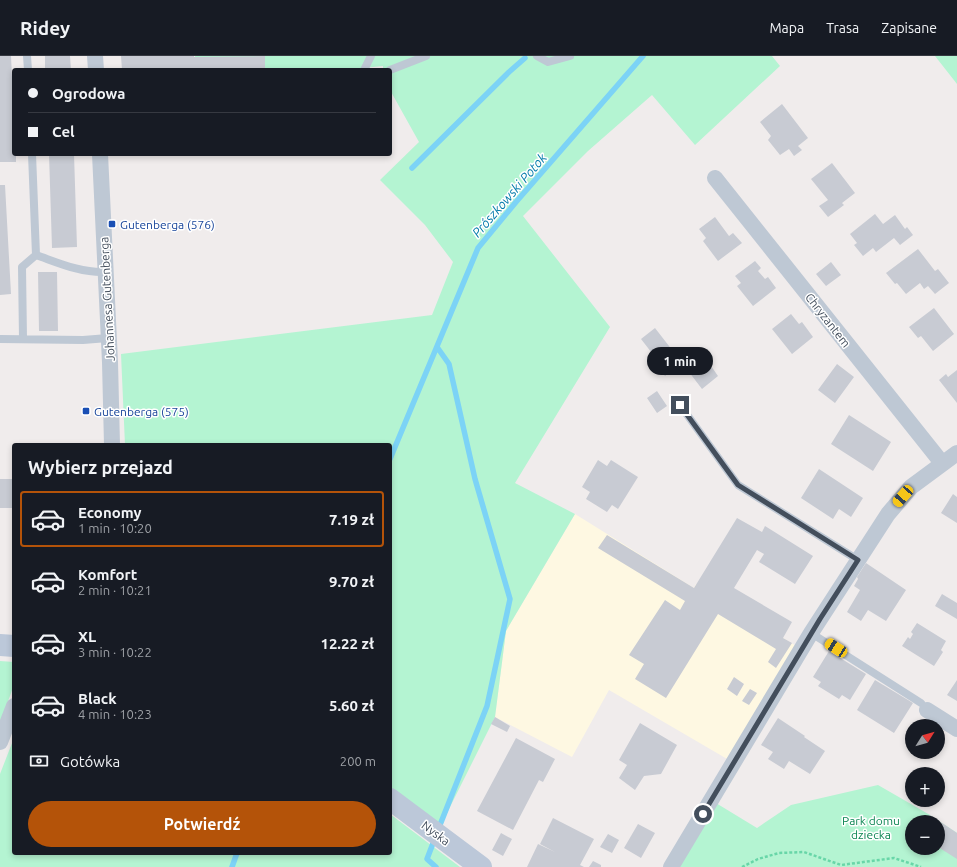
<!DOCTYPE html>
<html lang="pl">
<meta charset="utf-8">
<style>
:root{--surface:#171b24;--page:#242831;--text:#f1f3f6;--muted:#9ea1a6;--line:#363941;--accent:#b45309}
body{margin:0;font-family:Ubuntu,sans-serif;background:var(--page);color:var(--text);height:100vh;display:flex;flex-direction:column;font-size:15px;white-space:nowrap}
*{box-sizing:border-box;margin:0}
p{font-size:13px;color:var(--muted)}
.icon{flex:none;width:22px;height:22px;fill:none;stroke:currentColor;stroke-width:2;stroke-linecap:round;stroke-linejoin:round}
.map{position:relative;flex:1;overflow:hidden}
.side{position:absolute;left:12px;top:387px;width:380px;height:412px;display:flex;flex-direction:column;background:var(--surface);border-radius:4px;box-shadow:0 2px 6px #0003}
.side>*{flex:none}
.banner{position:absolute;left:12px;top:12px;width:380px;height:88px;border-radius:4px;box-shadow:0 2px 6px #0003;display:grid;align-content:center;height:88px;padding:0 16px;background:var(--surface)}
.needle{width:26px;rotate:53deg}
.buttons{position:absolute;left:905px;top:663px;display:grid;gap:8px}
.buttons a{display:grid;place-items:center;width:40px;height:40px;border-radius:50%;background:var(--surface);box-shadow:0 2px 6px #0003;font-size:20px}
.end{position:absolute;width:18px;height:18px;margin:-9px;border:5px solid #434e5c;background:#fff;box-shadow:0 0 0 2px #fff}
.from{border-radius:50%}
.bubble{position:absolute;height:28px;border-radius:14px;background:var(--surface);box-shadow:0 2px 6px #0003;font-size:13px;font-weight:700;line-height:28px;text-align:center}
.car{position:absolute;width:12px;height:24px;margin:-12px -6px;border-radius:5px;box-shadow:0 0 3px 1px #0007;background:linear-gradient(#f5c518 24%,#345 0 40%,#f5c518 0 76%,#345 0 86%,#f5c518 0)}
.banner b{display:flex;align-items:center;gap:14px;height:38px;font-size:15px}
.banner b+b{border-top:1px solid var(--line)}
.banner i{width:10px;height:10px;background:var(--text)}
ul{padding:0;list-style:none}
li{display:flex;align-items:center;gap:12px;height:56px;margin:0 8px 6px;padding:0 8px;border:2px solid transparent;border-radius:4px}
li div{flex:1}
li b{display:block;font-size:15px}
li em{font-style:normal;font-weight:700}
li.active{border-color:var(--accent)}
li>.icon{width:36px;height:36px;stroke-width:1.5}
h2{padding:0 16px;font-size:18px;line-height:48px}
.pay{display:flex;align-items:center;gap:10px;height:44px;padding:0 16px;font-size:15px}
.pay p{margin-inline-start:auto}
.button{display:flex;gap:8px;margin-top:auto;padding:8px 16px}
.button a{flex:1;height:46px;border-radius:24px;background:var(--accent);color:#fff;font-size:16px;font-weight:700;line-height:46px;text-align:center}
header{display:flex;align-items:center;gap:24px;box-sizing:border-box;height:56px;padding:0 20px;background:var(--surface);border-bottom:1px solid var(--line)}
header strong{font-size:19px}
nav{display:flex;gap:22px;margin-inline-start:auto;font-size:14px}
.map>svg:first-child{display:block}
.commercial{fill:#fef8e2}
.green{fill:#b4f4d2;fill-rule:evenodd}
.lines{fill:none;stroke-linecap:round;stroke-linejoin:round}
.stream{stroke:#7cd3f6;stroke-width:5.5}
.building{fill:#c8cbd3}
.path{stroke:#68d6a8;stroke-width:2.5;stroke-dasharray:3 2;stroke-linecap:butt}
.lane{stroke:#bec8d4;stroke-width:8}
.street{stroke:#bec8d4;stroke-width:16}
.secondary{stroke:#bcc8d9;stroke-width:22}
.route{stroke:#434e5c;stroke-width:5}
.transit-dot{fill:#1a4fb4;stroke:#fff;stroke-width:1.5}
.labels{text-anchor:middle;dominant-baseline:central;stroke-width:3;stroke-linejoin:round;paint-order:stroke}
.transit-label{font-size:12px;fill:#164399;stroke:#fff;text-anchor:start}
.street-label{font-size:12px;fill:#434e5c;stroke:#fff}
.park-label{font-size:12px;fill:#0b8552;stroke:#fff}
.water-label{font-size:13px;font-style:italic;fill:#017aaa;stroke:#fff}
</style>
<header>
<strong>Ridey</strong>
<nav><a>Mapa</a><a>Trasa</a><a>Zapisane</a></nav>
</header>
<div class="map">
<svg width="957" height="811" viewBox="0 0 957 811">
<rect width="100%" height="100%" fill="#f0ecec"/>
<path class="commercial" d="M575 458 694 532 696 528 801 593 734 707 609 634 572 701 495 661 506 575Z"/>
<path class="green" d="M195 0H772L780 10 695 89 652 39 588 95 523 160 610 271 515 427 575 458 506 575 495 661 437 777 390 743V389H125L121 298 432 259 453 206 425 169 380 124 419 86 390 34V14H383V10L343 14H196Z
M935 0H957V28Z
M0 605 14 606V629L0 667Z
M14 682V797H390V758L460 811H0V718Z
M878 729 930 759 957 777V811H671L711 744 757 772 791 749ZM912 766H938V792H912Z"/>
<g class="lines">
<path class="stream" d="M412 112 509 16 525 2
M437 291 449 308 475 423 510 543 487 650 438 774
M390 403 478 192 516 146 643 0
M435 782 427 803 436 811
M232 811 237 797"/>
</g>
<path class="building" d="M0 0H11L14 62V98H16V106H0Z
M45 0H70L71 14H45Z
M121 0H194V1L265 0V14H122Z
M782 48 808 82 798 90 802 94 794 100 789 93 780 99 768 84 771 80 760 66Z
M49 98H74L77 191 52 192Z
M832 107 855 137 842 147 844 149 828 161 819 150 828 144 811 123Z
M0 129H5L11 238 0 239Z
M875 158 883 168 895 159 905 173 907 171 913 179 900 189 894 182 876 196 873 192 863 200 854 189 857 187 850 178Z
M715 161 729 180 733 177 742 187 718 205 703 185 706 182 699 173Z
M918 193 935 215 938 213 949 227 935 238 928 230 924 233 920 227 906 238 897 227 895 228 886 217Z
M755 205 761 212 758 215 765 223 768 221 776 232 753 250 737 230 741 227 735 220Z
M831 206 841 219 826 230 816 218Z
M38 216H57L58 275H39Z
M934 252 954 278 933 295 921 280 918 282 909 271Z
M791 258 799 268 802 266 813 281 792 298 772 273Z
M655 272 676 299 678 297 685 304 665 320 659 312 662 310 641 283Z
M709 307 718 320 702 333 689 316 699 308 702 312Z
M837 308 854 321 835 347 818 334Z
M957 314V347L939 324 946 318 948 321Z
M657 335 667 350 657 357 647 342Z
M849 359 891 386 873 415 831 388Z
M598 404 607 410 611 404 638 421 618 453 612 449 607 456 586 443 590 436 582 431Z
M819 413 863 442 851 461 839 453 833 463 801 442Z
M0 423H12V426H14V452H0Z
M953 438 957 441V467L941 457Z
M737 462 762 476 765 470 813 500 795 528 759 506 764 498 757 494 734 532 792 566 783 582 792 587 776 612 768 606 776 593 718 558 666 642 635 623 644 608 629 599 665 544 680 554 685 545 598 492 607 479 694 532Z
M866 507 906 534 886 565 868 554 861 565 847 556 860 534 854 530 858 523 857 521Z
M942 538 957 547V563L935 550Z
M917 567 946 585 941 594 943 596 934 610 902 590 908 581 910 583 913 578 911 576Z
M829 595 866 618 850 644 842 639 839 643 818 630 821 626 813 621Z
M734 621 744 628 737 640 727 633Z
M875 624 913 647 894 677 857 654Z
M957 624V645L947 639Z
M750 633 757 637 749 649 742 645Z
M495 661 510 670 507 676 491 668Z
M778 662 805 680 804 681 825 695 810 718 789 705 784 713 768 703 773 696 761 689Z
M640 667 677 689 661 718 644 720 635 734 619 722 627 709 619 704Z
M516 682 555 703 543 726 539 724 513 774 477 755Z
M930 759 957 777V803L938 791V766H925Z
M553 762 594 783 580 809 584 811H527L538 788 555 796 540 788Z
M638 768 655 777 641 802 624 792Z
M501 777 512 783 503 800 492 794Z
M608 778 619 784 612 797 600 791Z
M593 805 601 809V811H589Z"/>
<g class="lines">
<path class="path" d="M742 811 758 803 779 797 804 796 841 809 894 802 921 811"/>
<path class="lane" d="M27 0 28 14
M537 0 548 6 570 0
M364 14 371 0
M390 14 426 0
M32 98 36 199C59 207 81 217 105 216
M0 283 83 284 108 282
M23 283 22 211 36 199
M680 349 738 429 858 504
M811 577 921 647"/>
<path class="street" d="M95 0 96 14
M100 98 110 306 112 389
M715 122 942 407
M927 654 957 673
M0 686 14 650
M671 811 811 577 888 458 911 431 957 397"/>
<path class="secondary" d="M0 589 14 590
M390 743 481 811"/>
</g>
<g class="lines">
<path class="route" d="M680 349 738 429 858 504 820 563 703 758"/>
</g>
<g class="transit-dot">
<rect x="108" y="164" width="8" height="8" rx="2"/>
<rect x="82" y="351" width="8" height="8" rx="2"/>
</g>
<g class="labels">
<g class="transit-label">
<text x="120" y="168">Gutenberga (576)</text>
<text x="94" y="355">Gutenberga (575)</text>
</g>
<g class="street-label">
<text transform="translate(107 243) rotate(-93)">Johannesa Gutenberga</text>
<text transform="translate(828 264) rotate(52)">Chryzantem</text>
<text transform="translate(436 777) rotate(37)">Nyska</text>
</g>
<g class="park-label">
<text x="871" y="764">Park domu<tspan x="871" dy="14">dziecka</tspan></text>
</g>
<g class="water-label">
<text transform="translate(509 139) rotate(-49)">Prószkowski Potok</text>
</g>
</g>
</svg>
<div class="buttons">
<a><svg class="needle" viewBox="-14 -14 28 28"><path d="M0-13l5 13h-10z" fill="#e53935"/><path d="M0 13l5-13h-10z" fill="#9ea1a6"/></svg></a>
<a>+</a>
<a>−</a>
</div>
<i class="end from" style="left:703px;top:758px"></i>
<i class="end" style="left:680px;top:349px"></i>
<div class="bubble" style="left:647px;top:291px;width:66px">1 min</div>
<i class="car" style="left:903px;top:440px;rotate:221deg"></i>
<i class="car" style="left:836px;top:592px;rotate:303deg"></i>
<div class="banner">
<b><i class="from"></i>Ogrodowa</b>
<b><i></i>Cel</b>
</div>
<section class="side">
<h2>Wybierz przejazd</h2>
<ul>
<li class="active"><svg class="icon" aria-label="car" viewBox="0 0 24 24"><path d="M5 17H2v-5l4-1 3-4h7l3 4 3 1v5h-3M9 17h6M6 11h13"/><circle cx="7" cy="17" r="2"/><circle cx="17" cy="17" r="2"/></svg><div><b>Economy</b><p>1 min · 10:20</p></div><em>7.19 zł</em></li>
<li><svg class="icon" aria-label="car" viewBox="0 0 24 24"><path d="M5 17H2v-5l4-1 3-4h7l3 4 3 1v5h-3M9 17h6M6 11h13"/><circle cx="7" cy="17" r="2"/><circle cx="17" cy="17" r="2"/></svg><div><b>Komfort</b><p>2 min · 10:21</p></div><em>9.70 zł</em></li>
<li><svg class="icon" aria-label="car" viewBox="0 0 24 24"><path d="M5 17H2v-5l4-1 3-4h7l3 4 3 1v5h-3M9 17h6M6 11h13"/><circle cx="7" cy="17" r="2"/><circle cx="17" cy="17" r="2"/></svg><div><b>XL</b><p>3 min · 10:22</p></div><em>12.22 zł</em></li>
<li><svg class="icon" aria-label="car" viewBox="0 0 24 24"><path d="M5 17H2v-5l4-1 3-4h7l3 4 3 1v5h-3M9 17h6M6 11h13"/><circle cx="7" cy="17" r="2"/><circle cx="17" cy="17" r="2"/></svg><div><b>Black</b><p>4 min · 10:23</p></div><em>5.60 zł</em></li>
</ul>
<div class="pay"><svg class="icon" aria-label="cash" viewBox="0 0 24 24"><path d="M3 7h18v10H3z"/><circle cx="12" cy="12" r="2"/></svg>Gotówka<p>200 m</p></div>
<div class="button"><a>Potwierdź</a></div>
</section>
</div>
